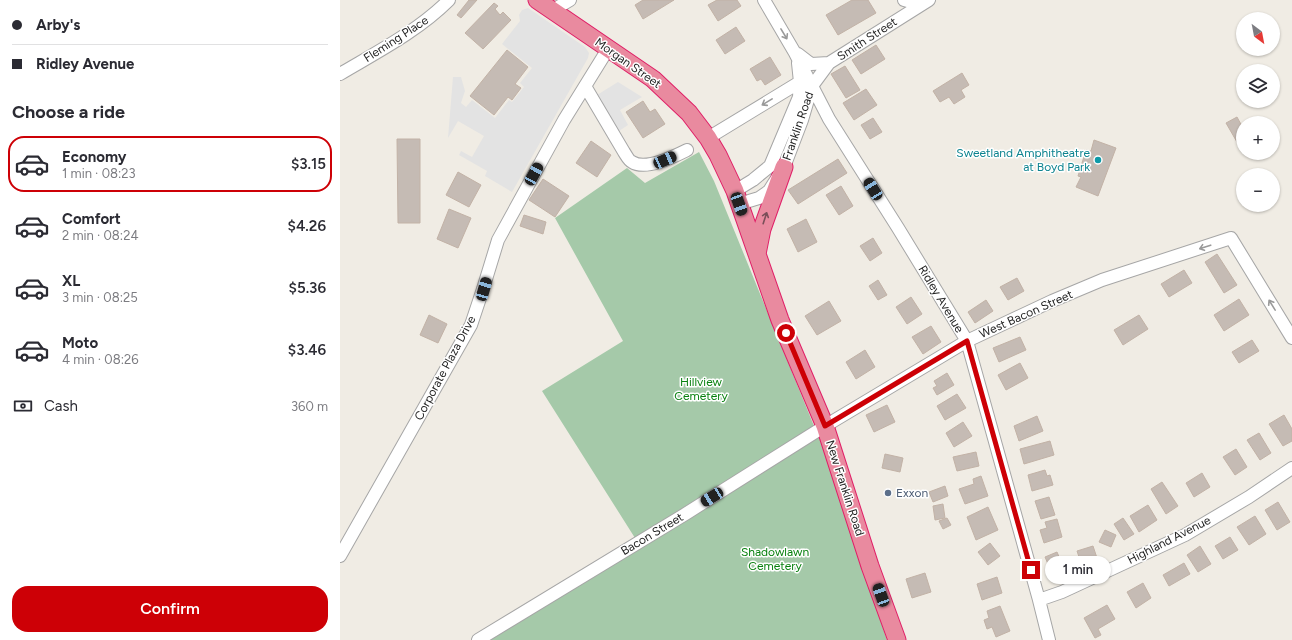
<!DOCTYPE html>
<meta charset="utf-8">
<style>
:root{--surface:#fff;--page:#f2f2f3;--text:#2b2b33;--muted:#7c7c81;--line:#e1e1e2;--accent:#cd0006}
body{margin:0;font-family:Figtree,sans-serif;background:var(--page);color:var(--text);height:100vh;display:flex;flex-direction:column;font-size:15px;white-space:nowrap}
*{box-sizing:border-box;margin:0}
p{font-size:13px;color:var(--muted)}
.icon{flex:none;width:22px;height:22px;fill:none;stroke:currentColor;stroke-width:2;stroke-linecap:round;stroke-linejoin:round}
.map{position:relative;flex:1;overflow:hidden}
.drawer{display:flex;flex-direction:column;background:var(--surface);width:340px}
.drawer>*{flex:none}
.hud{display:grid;align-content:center;height:88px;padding:0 12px;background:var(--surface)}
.needle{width:26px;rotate:148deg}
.tools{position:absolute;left:896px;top:12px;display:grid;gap:8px}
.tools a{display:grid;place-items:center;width:44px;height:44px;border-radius:50%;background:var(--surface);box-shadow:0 1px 3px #0004;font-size:20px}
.end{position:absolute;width:18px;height:18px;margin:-9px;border:5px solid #cd0006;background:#fff;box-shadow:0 0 0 2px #fff}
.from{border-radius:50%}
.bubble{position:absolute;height:28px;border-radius:14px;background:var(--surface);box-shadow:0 1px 3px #0004;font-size:13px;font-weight:600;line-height:28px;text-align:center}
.car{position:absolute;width:12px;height:24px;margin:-12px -6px;border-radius:5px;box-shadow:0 0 3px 1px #0007;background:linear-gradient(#222 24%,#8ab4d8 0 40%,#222 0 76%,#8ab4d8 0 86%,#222 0)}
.hud b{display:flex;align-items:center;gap:14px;height:38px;font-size:15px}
.hud b+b{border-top:1px solid var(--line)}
.hud i{width:10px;height:10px;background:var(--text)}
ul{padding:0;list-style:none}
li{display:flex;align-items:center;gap:12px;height:56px;margin:0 8px 6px;padding:0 4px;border:2px solid transparent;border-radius:16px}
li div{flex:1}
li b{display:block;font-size:15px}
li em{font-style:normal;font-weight:600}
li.on{border-color:var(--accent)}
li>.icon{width:36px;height:36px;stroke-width:1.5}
h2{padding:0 12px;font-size:18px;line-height:48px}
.pay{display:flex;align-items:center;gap:10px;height:44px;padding:0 12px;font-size:15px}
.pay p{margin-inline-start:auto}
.button{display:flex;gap:8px;margin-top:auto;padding:8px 12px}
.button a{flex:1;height:46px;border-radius:16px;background:var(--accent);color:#fff;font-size:16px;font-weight:600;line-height:46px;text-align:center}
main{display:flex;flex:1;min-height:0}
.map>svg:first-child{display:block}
.cemetery{fill:#a5c9a9}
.parking{fill:#e3e3e3}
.building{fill:#c5bbb4;stroke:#c2b2a6}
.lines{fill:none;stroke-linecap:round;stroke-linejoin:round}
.minor-casing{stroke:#a6a6a6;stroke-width:14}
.highway-casing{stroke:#e01f67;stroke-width:19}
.minor{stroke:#fff;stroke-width:12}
.highway{stroke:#e98a9f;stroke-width:17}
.oneway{stroke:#9a9a9a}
.oneway2{stroke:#7a4f59}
.route{stroke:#cd0006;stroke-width:5}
.culture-dot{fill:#0f9aa8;stroke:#fff;stroke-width:1.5}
.service-dot{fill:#5c6f8a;stroke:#fff;stroke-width:1.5}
.labels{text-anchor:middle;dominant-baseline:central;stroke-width:3;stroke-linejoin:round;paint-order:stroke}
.street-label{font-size:12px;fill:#1f1f1f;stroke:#fff}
.culture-label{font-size:12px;fill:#0d838f;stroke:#fff;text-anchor:end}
.park-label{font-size:12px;fill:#08810f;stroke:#fff}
.service-label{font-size:12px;fill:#4e5e75;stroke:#fff;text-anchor:start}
</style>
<main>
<section class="drawer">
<div class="hud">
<b><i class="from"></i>Arby's</b>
<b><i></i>Ridley Avenue</b>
</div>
<h2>Choose a ride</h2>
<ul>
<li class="on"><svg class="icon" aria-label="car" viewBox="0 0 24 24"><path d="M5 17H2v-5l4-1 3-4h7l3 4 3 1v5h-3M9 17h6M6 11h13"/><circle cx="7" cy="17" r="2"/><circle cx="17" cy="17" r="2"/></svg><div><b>Economy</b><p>1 min · 08:23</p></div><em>$3.15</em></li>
<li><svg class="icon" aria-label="car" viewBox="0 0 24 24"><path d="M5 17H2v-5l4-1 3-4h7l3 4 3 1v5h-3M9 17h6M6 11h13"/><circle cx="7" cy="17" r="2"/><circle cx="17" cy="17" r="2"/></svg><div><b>Comfort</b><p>2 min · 08:24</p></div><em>$4.26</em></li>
<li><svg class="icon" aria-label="car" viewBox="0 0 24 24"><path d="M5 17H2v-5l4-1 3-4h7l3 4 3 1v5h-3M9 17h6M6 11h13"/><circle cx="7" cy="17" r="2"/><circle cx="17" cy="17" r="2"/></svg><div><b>XL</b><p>3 min · 08:25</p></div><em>$5.36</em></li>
<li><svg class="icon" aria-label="car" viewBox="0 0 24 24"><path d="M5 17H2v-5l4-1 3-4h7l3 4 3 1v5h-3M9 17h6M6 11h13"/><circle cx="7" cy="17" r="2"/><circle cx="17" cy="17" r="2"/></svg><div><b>Moto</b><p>4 min · 08:26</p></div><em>$3.46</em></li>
</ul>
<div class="pay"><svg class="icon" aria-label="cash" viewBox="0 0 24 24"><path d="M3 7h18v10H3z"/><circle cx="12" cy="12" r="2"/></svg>Cash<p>360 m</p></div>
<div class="button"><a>Confirm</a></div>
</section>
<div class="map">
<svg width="952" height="640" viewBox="0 0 952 640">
<rect width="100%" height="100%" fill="#f0ece4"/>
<path class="cemetery" d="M359 152 374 181 474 426 295 538 202 391 283 341 215 218 287 168 305 183Z
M479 437 547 640H150Z"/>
<path class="parking" d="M188 8 245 47 249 53 248 58 172 192 145 176 147 171 119 155 121 151 132 157 144 136 118 121 108 138 113 77H121L125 91 121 103 126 107 132 100 155 118 169 100 172 102 184 87 180 83 192 68 162 44 180 21 179 15 182 10Z
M278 82 302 97 280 110 288 125 279 131 257 95Z"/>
<path class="building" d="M129 0H137L121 18 117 15Z
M303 0H334L303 19 295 5Z
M377 0H397L401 6 378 21 368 5Z
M512 0H528L536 13 498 35 486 15Z
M154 3 158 6 155 9 160 15 163 12 171 20 143 49 125 33Z
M396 27 405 41 385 54 376 40Z
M536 45 545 59 521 74 512 60Z
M167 50 188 67 175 84 181 88 172 100 168 97 154 115 130 96Z
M430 57 441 75 425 85 421 79 417 81 410 69Z
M505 66 520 90 506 98 491 74Z
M622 73 629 85 621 90 625 97 614 104 609 97 600 102 593 91Z
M526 89 537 105 514 120 503 103Z
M303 101 310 112 315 109 325 124 303 138 286 112Z
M897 117 903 128V148L901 149 886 123Z
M533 118 542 132 530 139 521 125Z
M57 139H80V223H58Z
M754 140 776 148 758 196 736 187 741 177 738 176 746 150 751 151Z
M251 141 271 155 257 177 236 163Z
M498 159 507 173 458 204 448 190Z
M118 172 141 185 129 207 106 195Z
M203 179 229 196 215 217 189 200Z
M501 186 513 206 499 215 486 195Z
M109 209 131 218 118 248 97 239Z
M184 215 206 222 203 234 180 226Z
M466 219 477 242 458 252 447 229Z
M533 238 542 253 530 261 520 246Z
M877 254 897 285 884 293 865 262Z
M844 270 852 283 829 297 821 284Z
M677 278 684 291 668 300 660 287Z
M538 280 547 295 538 300 529 286Z
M571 297 582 314 567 324 556 307Z
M899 299 909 315 884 331 874 315Z
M646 300 653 311 635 323 628 312Z
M489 301 501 321 477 335 465 316Z
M89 315 107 324 98 343 80 335Z
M799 315 808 329 783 345 774 330Z
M591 326 601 342 583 354 572 337Z
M680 337 686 350 659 362 653 348Z
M912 340 919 351 899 363 892 352Z
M525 350 535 367 516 379 506 362Z
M680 363 688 378 666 390 658 375Z
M607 373 614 385 597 395 593 388 597 386 594 381Z
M617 394 626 408 605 420 597 406Z
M547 405 555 422 534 432 526 415Z
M944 415 952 429V441L943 446 929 424Z
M697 416 703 431 679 441 674 426Z
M623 422 632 436 614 447 606 433Z
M919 433 931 453 920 460 907 440Z
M710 441 714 455 684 464 680 449Z
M896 449 907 467 895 475 883 457Z
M636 452 639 466 617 471 613 457Z
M545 454 563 458 560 472 542 468Z
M705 470 707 476 710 475 713 485 692 491 688 475Z
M862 473 870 487 854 497 846 483Z
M641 476 648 496 625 504 619 489 634 484 633 479Z
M822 482 838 506 826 514 811 489Z
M605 486 608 496 593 502 589 492Z
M709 497 715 515 701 519 695 501Z
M938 502 950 522 937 530 925 510Z
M603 504 605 518 595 520 593 506Z
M808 505 817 520 799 532 790 516Z
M648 507 658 530 636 540 627 517Z
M915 516 926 534 909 545 897 527Z
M607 518 611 525 603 529 599 521Z
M783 518 794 534 784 540 774 524Z
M717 519 722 537 704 543 700 530 707 528 705 522Z
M765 530 776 535 771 547 759 542Z
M890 537 898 550 883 559 875 546Z
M650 543 660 556 648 565 638 552Z
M753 546 758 561 742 566 737 551Z
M860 546 871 564 858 572 847 555Z
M717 552 726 573 714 578 705 557Z
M844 563 850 574 829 586 823 575Z
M585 573 591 592 572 598 566 579Z
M657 577 662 593 642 600 637 584Z
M803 583 811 598 796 608 787 592Z
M767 605 775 619 758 629 761 635 755 638 744 618Z
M660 606 670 631 656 637 652 627 647 629 644 620 649 618 647 611Z"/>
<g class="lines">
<defs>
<path id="minor" d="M424 0 455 53 489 119 558 228 627 341 699 600 709 640
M564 0 571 2 582 0
M213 10 230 0
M458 54 471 64 489 63
M0 74C37 52 78 31 109 0
M245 86 284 152C286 155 289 161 292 162 306 171 335 156 347 150
M368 138 460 82
M395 191 413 180 430 166 459 97 460 82 458 63
M399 204 419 198 429 191 444 167 462 120 472 86 489 63 589 0
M0 556 131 325 143 289 158 240 224 120 268 49
M699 600 722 592 845 535 909 497 952 468
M138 640 347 513 485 426 627 341 712 301 762 280 891 238 952 338"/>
<path id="highway" d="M197 0 313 79 349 113 368 138 378 155 395 191 440 320 485 426 530 566 557 640
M417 254 422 229 444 167"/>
</defs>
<use href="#minor" class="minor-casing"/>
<use href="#highway" class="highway-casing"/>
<use href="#minor" class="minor"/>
<use href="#highway" class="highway"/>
</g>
<defs><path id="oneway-shaft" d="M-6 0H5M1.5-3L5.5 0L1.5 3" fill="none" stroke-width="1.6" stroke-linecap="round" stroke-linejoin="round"/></defs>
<g class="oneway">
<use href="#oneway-shaft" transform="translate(444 34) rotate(59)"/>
<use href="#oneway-shaft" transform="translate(427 102) rotate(149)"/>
<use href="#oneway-shaft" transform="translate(865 247) rotate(162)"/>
<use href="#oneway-shaft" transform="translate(932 305) rotate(-122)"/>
</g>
<use class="oneway2" href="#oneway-shaft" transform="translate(425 218) rotate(-72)"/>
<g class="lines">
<path class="route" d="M446 333 485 426 627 341 691 570"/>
</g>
<circle class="culture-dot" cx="758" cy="160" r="4"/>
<circle class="service-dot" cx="548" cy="493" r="4"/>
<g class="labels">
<g class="street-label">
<text transform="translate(56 39) rotate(-33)">Fleming Place</text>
<text transform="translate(527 39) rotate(-33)">Smith Street</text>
<text transform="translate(288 63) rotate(35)">Morgan Street</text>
<text transform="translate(458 126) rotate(-71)">Franklin Road</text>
<text transform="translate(601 299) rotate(59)">Ridley Avenue</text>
<text transform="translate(686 314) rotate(-24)">West Bacon Street</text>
<text transform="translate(105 368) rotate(-62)">Corporate Plaza Drive</text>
<text transform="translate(505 488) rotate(72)">New Franklin Road</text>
<text transform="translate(312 534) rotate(-31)">Bacon Street</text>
<text transform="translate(829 540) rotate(-27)">Highland Avenue</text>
</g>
<g class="culture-label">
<text x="750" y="153">Sweetland Amphitheatre<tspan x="750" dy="14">at Boyd Park</tspan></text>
</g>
<g class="park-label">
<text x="361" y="382">Hillview<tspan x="361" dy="14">Cemetery</tspan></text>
<text x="435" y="552">Shadowlawn<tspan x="435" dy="14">Cemetery</tspan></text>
</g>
<g class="service-label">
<text x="556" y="493">Exxon</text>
</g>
</g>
</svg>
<div class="tools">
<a><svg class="needle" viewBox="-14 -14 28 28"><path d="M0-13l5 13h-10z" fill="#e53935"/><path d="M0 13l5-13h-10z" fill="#7c7c81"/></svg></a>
<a><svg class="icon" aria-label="layers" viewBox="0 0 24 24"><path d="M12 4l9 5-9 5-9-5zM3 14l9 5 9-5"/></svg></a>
<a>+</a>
<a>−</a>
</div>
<i class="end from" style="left:446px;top:333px"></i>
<i class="end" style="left:691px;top:570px"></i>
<div class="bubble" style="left:705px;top:556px;width:66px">1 min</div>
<i class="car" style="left:325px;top:160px;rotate:66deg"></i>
<i class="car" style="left:194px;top:174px;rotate:29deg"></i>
<i class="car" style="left:533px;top:189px;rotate:328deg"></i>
<i class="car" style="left:399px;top:204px;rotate:160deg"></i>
<i class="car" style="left:144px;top:289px;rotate:16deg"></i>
<i class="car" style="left:372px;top:497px;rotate:238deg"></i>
<i class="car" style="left:541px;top:595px;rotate:340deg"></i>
</div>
</main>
